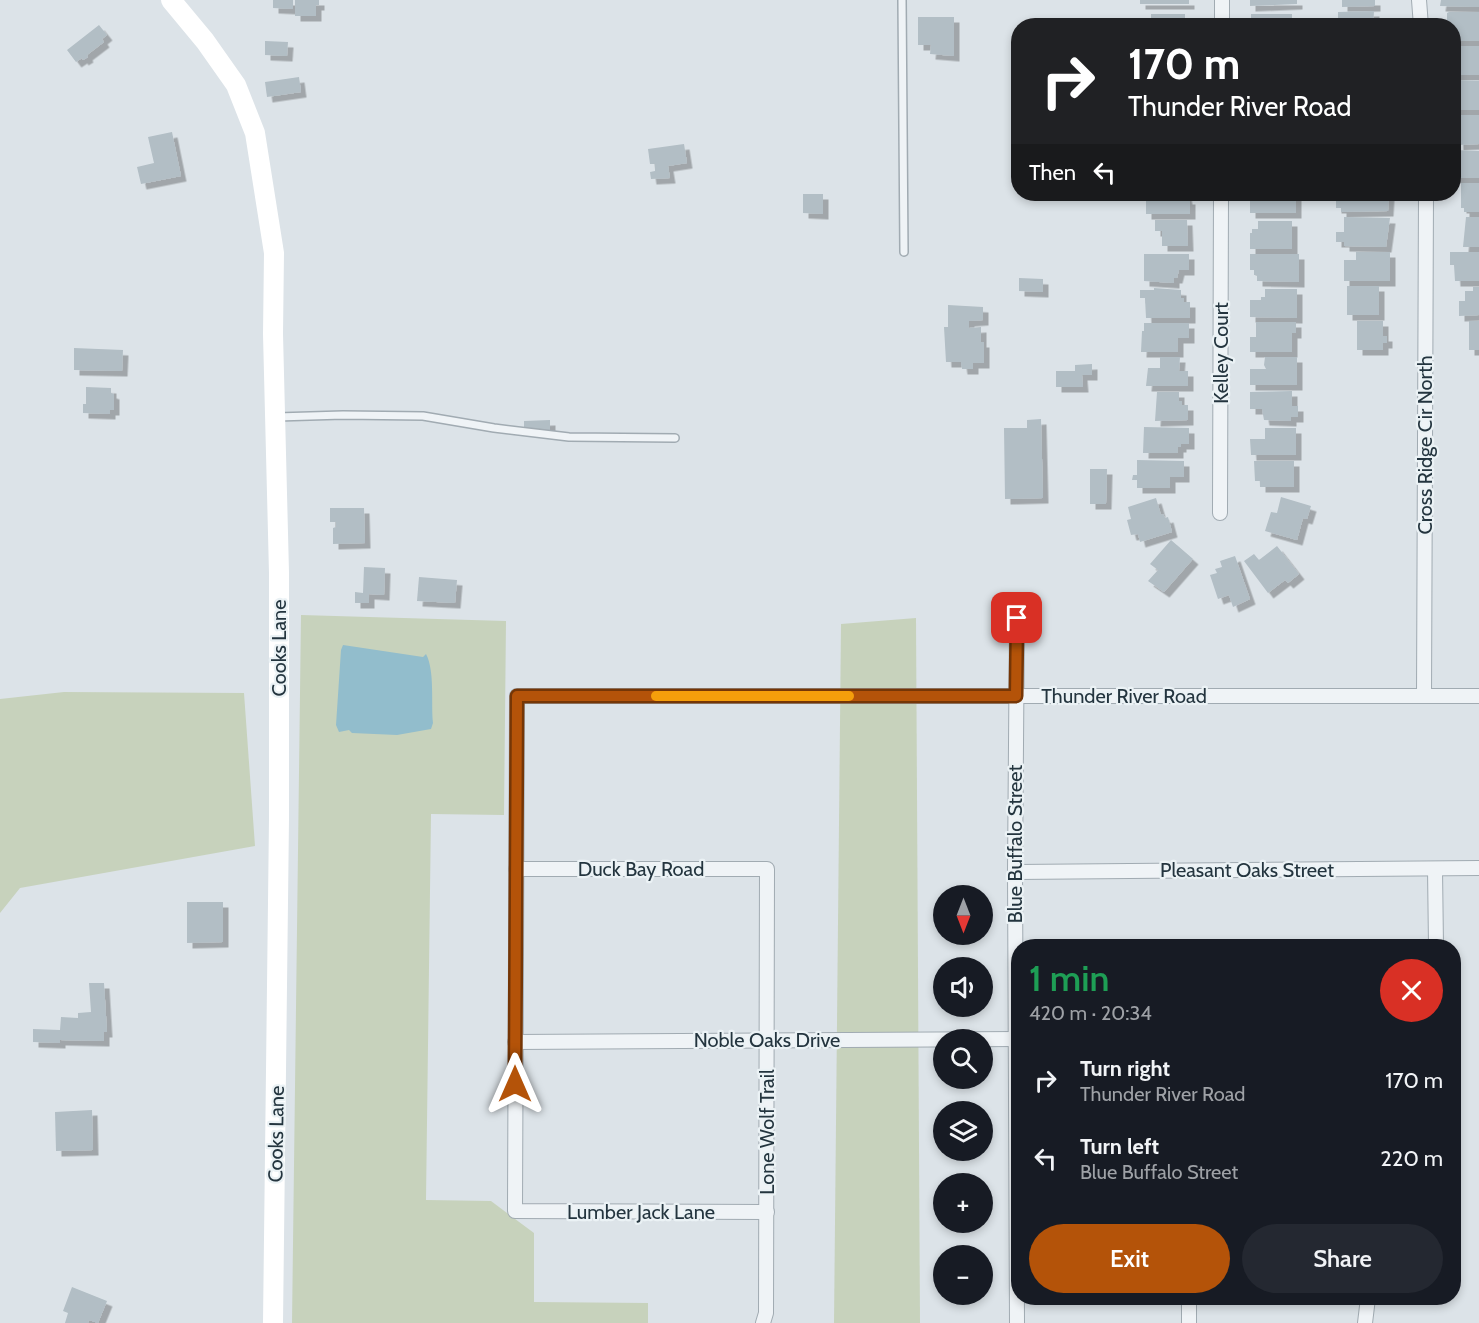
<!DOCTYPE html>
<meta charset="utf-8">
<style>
:root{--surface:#171b24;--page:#242831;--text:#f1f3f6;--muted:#9ea1a6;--accent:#b45309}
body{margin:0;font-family:Cabin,sans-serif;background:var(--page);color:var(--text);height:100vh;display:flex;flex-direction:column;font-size:22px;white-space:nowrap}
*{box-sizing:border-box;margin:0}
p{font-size:20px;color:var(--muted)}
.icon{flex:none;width:33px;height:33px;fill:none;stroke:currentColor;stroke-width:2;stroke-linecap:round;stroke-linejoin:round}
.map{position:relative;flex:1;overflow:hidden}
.drawer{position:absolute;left:1011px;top:939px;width:450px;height:366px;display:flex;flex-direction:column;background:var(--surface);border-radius:24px;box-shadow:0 3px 9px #0003}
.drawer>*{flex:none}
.guide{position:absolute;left:1011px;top:18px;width:450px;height:183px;border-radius:24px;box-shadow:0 3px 9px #0003;background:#202124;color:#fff;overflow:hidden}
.needle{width:39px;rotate:180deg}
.controls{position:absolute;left:933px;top:885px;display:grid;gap:12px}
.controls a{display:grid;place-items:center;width:60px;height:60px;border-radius:50%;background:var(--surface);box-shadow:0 3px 9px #0003;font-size:30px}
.pin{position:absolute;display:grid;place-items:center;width:51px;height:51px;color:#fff;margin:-26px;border-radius:12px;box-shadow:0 3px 9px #0006}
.me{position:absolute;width:66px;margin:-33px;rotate:0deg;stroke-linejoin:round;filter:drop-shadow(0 0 4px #0008)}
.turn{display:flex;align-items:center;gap:21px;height:126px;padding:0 18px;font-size:27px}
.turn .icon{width:78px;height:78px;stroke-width:2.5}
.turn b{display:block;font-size:42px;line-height:51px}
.then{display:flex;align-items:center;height:57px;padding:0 18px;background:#0003;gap:12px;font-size:22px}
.round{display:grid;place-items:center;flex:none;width:63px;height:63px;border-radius:32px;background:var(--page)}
.headline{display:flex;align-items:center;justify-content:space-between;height:102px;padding:0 18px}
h1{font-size:36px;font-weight:600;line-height:45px;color:#1e9e55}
.action{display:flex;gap:12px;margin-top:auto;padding:12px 18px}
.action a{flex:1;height:69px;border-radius:36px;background:var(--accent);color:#fff;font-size:24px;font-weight:600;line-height:69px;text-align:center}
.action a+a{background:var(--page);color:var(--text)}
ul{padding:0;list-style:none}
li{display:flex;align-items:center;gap:18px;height:78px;padding:0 18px}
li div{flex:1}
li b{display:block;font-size:22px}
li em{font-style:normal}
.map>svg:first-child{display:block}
.green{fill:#c7d2bc}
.water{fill:#92bdcc}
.building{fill:#b2bec5;filter:url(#shadow)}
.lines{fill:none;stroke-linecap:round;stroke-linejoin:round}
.lane-casing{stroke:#a1abb2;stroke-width:10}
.street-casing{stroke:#a1abb2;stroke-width:16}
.lane{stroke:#eff3f6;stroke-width:7}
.street{stroke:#eff3f6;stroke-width:14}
.secondary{stroke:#fff;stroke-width:20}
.route-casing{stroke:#753606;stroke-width:15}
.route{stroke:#b45309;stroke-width:10}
.slow{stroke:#f59e0b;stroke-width:10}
.labels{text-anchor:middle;stroke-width:4.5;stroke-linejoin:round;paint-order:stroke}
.street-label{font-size:20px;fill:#24353f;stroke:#ebf2f5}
</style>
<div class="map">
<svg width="1479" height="1323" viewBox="0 0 1479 1323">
<defs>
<filter id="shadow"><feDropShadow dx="5.5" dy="5.5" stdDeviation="0" flood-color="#0004"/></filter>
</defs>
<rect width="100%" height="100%" fill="#dce3e8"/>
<g class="green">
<polygon points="301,615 506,621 504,815 431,814 426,1200 491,1201 534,1233 534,1302 648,1303 648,1323 292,1323"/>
<polygon points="916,618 920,1323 834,1323 841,624"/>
<polygon points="64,692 244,693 255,846 20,888 0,913 0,699"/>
</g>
<path class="water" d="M 343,645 L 423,657 L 426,654 C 435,671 431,703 433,723 L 431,729 L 397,735 L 352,733 L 349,730 L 339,732 L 336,725 L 341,650 Z"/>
<g class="building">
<polygon points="273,0 293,0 293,9 273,8"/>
<polygon points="295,0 319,0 319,5 316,5 316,16 295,16"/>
<rect x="1140" y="0" width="49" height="4"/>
<polygon points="1250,0 1297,0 1297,4 1250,6"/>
<polygon points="1342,0 1375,0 1375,6 1342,7"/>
<polygon points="1441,0 1479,0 1479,7 1440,6"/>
<polygon points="1374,11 1373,26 1338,26 1338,12"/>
<polygon points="1449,12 1479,12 1479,41 1454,41 1454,26 1447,26 1447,13"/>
<rect x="1151" y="14" width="34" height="12"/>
<rect x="1251" y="14" width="41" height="12"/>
<polygon points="918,17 954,17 954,56 930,54 931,45 918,45"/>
<polygon points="99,25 107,35 102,39 104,42 87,55 88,57 83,60 82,58 76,62 67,50"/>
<polygon points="265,41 288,42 287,56 265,55"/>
<rect x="1454" y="46" width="25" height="29"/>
<polygon points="299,77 301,92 267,97 265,82"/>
<polygon points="1455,80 1479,81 1479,110 1454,110"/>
<polygon points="1457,115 1479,115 1479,144 1458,145"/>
<polygon points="172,132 181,176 141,184 137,167 154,163 148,137"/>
<polygon points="684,144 687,163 668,166 670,178 651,179 650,172 655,171 655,164 650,164 648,149"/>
<polygon points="1454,150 1479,151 1479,178 1454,178"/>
<polygon points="1461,183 1479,183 1479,212 1464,212 1464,208 1461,208"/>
<polygon points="803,194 823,194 823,214 803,213"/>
<polygon points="1142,194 1186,194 1187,199 1190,199 1190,214 1146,214 1146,200 1142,200"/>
<polygon points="1259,194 1296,194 1296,213 1250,213 1250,198 1259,198"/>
<polygon points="1344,194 1389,194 1388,211 1341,212 1341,208 1336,208 1336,198 1344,198"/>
<polygon points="1344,217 1390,218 1386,247 1344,246 1344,242 1336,242 1336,232 1344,232"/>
<polygon points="1466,217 1479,217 1479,247 1463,247"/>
<polygon points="1155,220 1187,220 1188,246 1162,246 1162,231 1155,231"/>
<polygon points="1258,221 1292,221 1292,249 1250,249 1250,233 1252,233 1252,229 1258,229"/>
<polygon points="1356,252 1390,252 1390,281 1344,281 1344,260 1356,260"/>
<polygon points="1450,252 1479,252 1479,281 1455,281 1454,265 1450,265"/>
<polygon points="1144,254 1189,254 1189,270 1179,270 1177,278 1174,278 1174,283 1144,281"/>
<polygon points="1250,254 1299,254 1299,282 1257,281 1257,275 1254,275 1254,270 1250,270"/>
<polygon points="1019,278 1043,279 1043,292 1019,291"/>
<rect x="1347" y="286" width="32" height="29"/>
<polygon points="1473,287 1479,287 1479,315 1459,316 1459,301 1465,301 1465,291 1473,291"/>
<polygon points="1154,288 1181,290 1181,298 1184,298 1184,302 1190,302 1190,318 1146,318 1145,298 1140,298 1140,290 1154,290"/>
<polygon points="1265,289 1297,289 1297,318 1250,317 1250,300 1261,300 1261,297 1265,297"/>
<polygon points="948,305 983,307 983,320 969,321 969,328 981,327 981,342 984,342 984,363 973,363 973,369 962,369 961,362 946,362 944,327 948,327"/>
<polygon points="1357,321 1383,321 1383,336 1387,336 1387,343 1383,343 1383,350 1357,350"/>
<rect x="1469" y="321" width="10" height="29"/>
<polygon points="1256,322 1296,322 1296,333 1292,333 1292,352 1250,352 1250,337 1256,337"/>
<polygon points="1144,323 1189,323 1189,338 1178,338 1178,352 1141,352 1142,331 1144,331"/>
<polygon points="74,348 123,350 122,371 74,370"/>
<polygon points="1160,357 1180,357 1179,371 1188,371 1188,386 1146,386 1148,368 1160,368"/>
<polygon points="1265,357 1297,357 1297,385 1250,385 1250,369 1266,369 1264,365"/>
<polygon points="1092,364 1092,375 1082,375 1083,387 1056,387 1056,371 1075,371 1075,365"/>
<polygon points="86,387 111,388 111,393 114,394 114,410 110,410 110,414 83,413 83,404 86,404"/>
<polygon points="1292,391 1292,406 1298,406 1298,417 1291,417 1291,421 1264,420 1262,409 1250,409 1250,392"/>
<polygon points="1157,392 1179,392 1179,401 1182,401 1182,405 1188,405 1188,420 1155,421"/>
<polygon points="1041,419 1043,498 1005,499 1004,428 1027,428 1027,420"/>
<polygon points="550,420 550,430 524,431 524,421"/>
<polygon points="1144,427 1189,428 1189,444 1181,444 1181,447 1178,447 1178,453 1143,453"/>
<polygon points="1265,428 1296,428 1296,455 1251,455 1250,439 1265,439"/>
<polygon points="1137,460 1184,461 1184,477 1170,477 1170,488 1137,488 1137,480 1132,480 1133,475 1137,475"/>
<polygon points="1254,461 1294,461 1294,487 1260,487 1260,481 1255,481"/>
<polygon points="1090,469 1107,469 1106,504 1090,504"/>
<polygon points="1281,497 1311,506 1307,519 1303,518 1297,540 1265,531 1271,512 1277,513"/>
<polygon points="1156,498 1161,515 1163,514 1165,518 1168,517 1172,532 1140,542 1138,534 1131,535 1127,520 1131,519 1128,507"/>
<polygon points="330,508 364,508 365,543 333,544 333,528 336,527 336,522 330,522"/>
<polygon points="1171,540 1193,559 1164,592 1148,581 1158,570 1150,564"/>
<polygon points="1277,546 1299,574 1288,583 1285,580 1268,593 1244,561 1254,554 1259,560"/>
<polygon points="1235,556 1250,599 1233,607 1229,595 1218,599 1210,575 1217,573 1215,569 1222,567 1220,561"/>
<polygon points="364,567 385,568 384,595 369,594 369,603 355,603 355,592 363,593"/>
<polygon points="419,577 457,580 455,603 417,601"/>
<polygon points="187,902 223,902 223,942 187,943"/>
<polygon points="89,983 104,983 107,1032 104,1032 104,1041 60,1040 60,1043 33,1042 33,1029 60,1030 61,1017 78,1018 78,1013 91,1012"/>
<polygon points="92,1110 93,1150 56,1151 55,1112"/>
<polygon points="72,1287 107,1301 98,1323 89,1320 88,1323 65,1323 68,1313 63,1311"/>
</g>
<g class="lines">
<g class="lane-casing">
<g id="lane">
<polyline points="902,0 904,252"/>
<polyline points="277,417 343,415 423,416 494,428 569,437 675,438"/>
</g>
</g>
<g class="street-casing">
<g id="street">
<polyline points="1419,0 1421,26"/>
<polyline points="1222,26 1222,0"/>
<polyline points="1220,513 1221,194"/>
<polyline points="1017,618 1015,872 1017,1323"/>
<polyline points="1424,696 1426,194"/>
<polyline points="516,869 767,869 766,1313 763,1323"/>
<polyline points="1435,869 1436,946"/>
<polyline points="1015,872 1479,868"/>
<polyline points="515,1042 1018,1039"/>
<polyline points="767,1212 515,1211 517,696 1479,696"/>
<polyline points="1189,1298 1189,1323"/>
<polyline points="1365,1323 1368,1298"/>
</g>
</g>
<use href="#lane" class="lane"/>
<use href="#street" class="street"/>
<polyline class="secondary" points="171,0 205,41 236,85 255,133 274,253 273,334 279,573 279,818 273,1323"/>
</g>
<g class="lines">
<g class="route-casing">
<polyline id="route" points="515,1084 517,696 1016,696 1017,618"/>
</g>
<use href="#route" class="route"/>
<polyline class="slow" points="656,696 849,696"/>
</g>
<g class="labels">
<g class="street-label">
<text transform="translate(1221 353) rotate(-90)" y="7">Kelley Court</text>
<text transform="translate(1425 445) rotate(-90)" y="7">Cross Ridge Cir North</text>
<text transform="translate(279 648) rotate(-90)" y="7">Cooks Lane</text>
<text x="1124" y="703">Thunder River Road</text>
<text transform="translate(1015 844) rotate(-90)" y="7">Blue Buffalo Street</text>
<text x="641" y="876">Duck Bay Road</text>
<text x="1247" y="877">Pleasant Oaks Street</text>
<text x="767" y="1047">Noble Oaks Drive</text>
<text transform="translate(767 1132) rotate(-90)" y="7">Lone Wolf Trail</text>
<text transform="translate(276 1134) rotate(-89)" y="7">Cooks Lane</text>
<text x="641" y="1219">Lumber Jack Lane</text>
</g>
</g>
</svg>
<div class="controls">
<a><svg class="needle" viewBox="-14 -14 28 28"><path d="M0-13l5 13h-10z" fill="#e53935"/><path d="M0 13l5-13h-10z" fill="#9ea1a6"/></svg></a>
<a><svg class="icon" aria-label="sound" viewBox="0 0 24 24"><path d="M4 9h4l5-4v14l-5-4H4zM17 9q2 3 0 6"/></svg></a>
<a><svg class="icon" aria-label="search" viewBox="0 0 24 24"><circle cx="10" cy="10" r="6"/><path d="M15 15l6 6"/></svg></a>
<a><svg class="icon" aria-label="layers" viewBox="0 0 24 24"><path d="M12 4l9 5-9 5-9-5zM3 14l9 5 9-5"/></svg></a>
<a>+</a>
<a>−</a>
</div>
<div class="pin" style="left:1017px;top:618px;background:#d93025"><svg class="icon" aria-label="arrive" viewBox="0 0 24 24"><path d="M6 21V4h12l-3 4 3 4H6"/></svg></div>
<svg class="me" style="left:515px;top:1084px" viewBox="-20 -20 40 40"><path d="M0-17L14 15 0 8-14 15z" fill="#b45309" stroke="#fff" stroke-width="4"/></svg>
<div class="guide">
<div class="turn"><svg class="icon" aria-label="right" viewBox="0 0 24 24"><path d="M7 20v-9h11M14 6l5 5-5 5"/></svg><div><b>170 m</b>Thunder River Road</div></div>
<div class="then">Then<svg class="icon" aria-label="left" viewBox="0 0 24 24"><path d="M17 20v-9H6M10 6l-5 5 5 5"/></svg></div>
</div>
<section class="drawer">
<div class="headline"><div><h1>1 min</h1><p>420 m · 20:34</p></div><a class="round" style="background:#d93025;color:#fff"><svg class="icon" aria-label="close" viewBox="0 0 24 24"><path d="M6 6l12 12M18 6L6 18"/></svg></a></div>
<ul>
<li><svg class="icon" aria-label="right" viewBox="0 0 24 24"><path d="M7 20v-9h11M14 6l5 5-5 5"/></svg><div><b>Turn right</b><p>Thunder River Road</p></div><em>170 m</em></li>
<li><svg class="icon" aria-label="left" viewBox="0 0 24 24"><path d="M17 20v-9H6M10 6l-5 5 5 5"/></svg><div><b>Turn left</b><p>Blue Buffalo Street</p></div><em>220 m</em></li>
</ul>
<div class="action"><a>Exit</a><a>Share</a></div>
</section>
</div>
